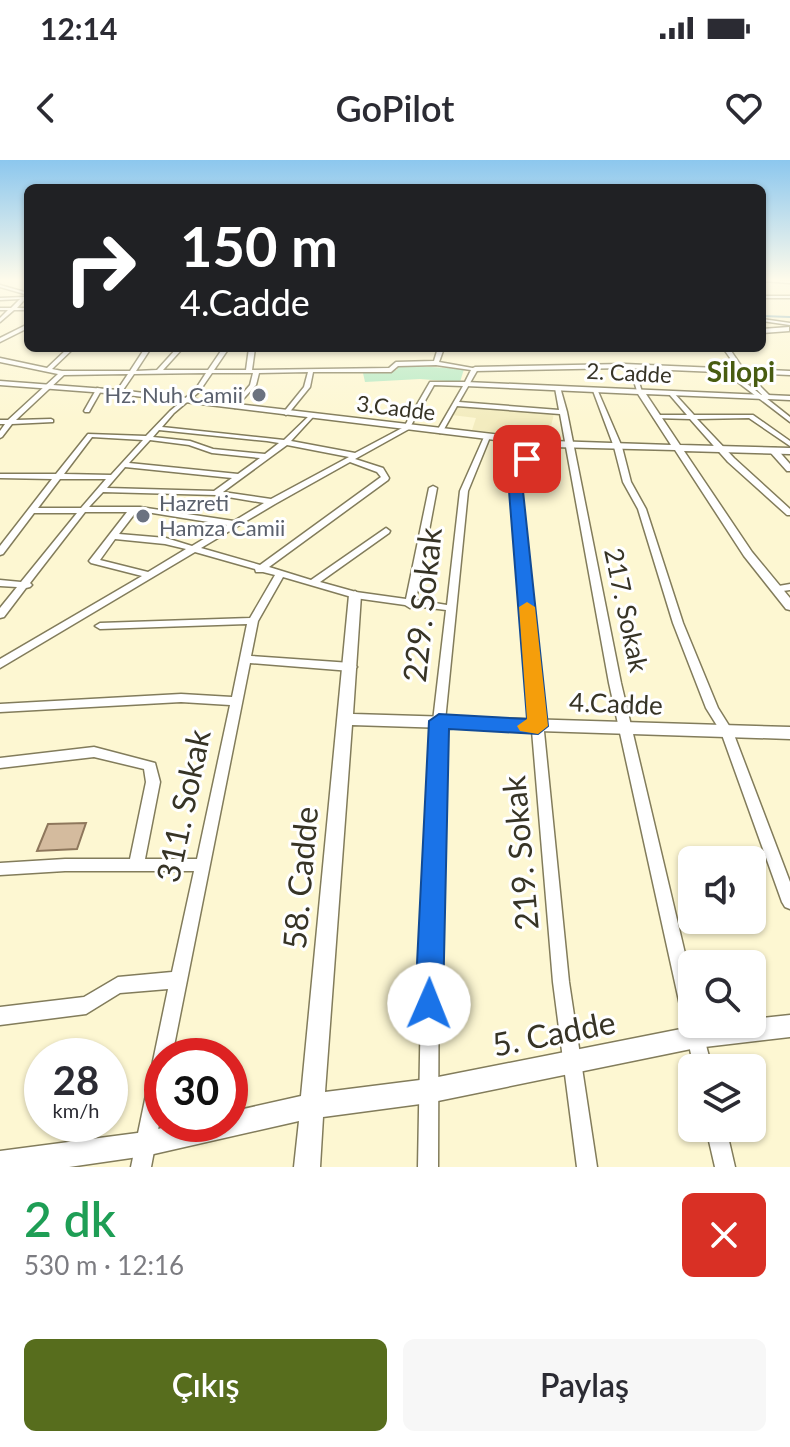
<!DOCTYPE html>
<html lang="tr">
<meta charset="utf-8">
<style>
:root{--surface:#fff;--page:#f7f7f7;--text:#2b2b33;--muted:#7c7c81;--accent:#576d1d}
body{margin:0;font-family:Lato,sans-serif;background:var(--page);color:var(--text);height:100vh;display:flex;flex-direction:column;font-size:30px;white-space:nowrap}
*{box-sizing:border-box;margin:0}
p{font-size:26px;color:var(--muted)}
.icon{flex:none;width:44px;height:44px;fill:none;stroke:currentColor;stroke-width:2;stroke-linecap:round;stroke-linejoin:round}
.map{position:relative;height:1007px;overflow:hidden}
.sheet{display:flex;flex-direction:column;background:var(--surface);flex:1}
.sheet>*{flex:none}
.banner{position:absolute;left:24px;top:24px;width:742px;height:168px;border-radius:12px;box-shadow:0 2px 6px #0004;background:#202124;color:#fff;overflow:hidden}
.fabs{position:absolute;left:678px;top:686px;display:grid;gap:16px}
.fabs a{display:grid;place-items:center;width:88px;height:88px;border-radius:12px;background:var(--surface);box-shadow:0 2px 6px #0004;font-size:40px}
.speed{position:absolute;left:24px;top:878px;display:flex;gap:16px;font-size:40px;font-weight:700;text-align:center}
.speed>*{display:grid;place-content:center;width:104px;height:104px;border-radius:50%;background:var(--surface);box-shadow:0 2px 6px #0004;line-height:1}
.speed small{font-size:20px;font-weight:400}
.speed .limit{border:12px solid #d22;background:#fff;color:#111}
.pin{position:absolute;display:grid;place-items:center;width:68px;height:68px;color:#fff;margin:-34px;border-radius:16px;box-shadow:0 4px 12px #0006}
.me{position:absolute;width:88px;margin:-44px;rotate:1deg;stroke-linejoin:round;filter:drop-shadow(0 0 6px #0008)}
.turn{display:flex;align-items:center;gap:28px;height:168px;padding:0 24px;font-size:36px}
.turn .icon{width:104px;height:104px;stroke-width:2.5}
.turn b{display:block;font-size:56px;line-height:68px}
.round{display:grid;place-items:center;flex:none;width:84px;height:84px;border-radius:12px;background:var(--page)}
.overview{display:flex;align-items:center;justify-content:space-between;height:136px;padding:0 24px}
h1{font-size:48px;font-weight:600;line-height:60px;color:#1e9e55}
.action{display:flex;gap:16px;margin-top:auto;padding:16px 24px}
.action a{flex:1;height:92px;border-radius:12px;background:var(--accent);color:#fff;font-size:32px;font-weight:600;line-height:92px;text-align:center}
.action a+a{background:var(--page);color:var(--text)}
.status{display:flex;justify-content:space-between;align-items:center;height:56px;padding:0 40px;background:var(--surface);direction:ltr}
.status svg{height:22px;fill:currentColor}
header{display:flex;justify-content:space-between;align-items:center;height:104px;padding:0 24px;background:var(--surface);font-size:36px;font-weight:600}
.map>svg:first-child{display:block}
.built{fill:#f3ecbf}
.green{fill:#b5e9c2}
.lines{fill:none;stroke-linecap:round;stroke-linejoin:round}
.stream{stroke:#83aeb9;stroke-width:2}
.building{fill:#d4bb9e;stroke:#8e775c;stroke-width:2}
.minor-casing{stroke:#827c5b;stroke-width:3}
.tertiary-casing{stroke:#827c5b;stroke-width:3}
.minor{fill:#fff;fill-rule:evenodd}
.tertiary{fill:#fff;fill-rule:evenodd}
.route{fill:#1a73e8;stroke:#114b97;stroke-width:2}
.slow{fill:#f59e0b}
.worship-dot{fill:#6b7280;stroke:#fff;stroke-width:3}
.labels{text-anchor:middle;stroke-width:6;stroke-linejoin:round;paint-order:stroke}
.far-street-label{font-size:22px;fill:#373426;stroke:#fff}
.far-worship-label{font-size:22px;fill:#5b616d;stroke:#fff;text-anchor:end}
.street-label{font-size:26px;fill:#373426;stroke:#fff}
.far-district-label{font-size:28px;font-weight:bold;fill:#485c11;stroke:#fff}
.near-street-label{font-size:32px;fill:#373426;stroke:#fff}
</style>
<div class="status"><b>12:14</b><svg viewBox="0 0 49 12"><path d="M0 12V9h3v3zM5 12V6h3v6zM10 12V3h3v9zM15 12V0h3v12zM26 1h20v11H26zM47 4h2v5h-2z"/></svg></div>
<header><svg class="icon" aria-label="back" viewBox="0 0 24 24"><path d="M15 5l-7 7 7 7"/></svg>GoPilot<svg class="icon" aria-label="heart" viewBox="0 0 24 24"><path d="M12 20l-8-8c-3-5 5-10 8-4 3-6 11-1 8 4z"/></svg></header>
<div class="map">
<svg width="790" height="1007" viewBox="0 0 790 1007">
<rect width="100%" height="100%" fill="#fdf7d2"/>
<polygon class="built" points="459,245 554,254 548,278 472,270 476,258 452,255"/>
<polygon class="green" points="398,205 464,209 460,222 420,219 365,222 363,213 397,210"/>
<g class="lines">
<polyline class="stream" points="762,156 790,157"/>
</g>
<polygon class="building" points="86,663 77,689 37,691 48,664"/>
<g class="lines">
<g class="minor-casing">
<g id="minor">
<polygon points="762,119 790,121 790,123 762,121"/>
<polygon points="0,125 28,133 28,135 0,127"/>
<rect x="762" y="136" width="28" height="2"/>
<polygon points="24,137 26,138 17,148 28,148 28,150 14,150 0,162 0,158 8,150 0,150 0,148 11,148 20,139 0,140 0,138"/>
<polygon points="762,159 790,163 790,165 762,161"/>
<polygon points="26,165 28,165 28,168 0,182 0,178"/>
<polygon points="789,167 789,171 762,173 762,169"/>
<path d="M 68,188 L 74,188 L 52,209 L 62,211 L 130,211 L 145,188 L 151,188 L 136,211 L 157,210 L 177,188 L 183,188 L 163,210 L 208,210 L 223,188 L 229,188 L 214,210 L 246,210 L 249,188 L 255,188 L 252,210 L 389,208 L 396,202 L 434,201 L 438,188 L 444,188 L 439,202 L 478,209 L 459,242 L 559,250 L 555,228 L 560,227 L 567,252 L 621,523 L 692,823 L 692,864 L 698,865 L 692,868 L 686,865 L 683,859 L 609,523 L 560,254 L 457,246 L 443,271 L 440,273 L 437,271 L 463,226 L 434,225 L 409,269 L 355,299 L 383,308 L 389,318 L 388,320 L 269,407 L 311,420 L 386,368 L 390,371 L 389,373 L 320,422 L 356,432 L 406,439 L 429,328 L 433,326 L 437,328 L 416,440 L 447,445 L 460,331 L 484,277 L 487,275 L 490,277 L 468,331 L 445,561 L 439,729 L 438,1007 L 418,1007 L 423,729 L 433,561 L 446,450 L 414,446 L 410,448 L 405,445 L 355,438 L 283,417 L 258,461 L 251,496 L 351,503 L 357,507 L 351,511 L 250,503 L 172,896 L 162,896 L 162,949 L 151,1007 L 131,1007 L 168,829 L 120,833 L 86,854 L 0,865 L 0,847 L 84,837 L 118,817 L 172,812 L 194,711 L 65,711 L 0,715 L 0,703 L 65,699 L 130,699 L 146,622 L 144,609 L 94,597 L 0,608 L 0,598 L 94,587 L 155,603 L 160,622 L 145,699 L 197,699 L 230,545 L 181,542 L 0,552 L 0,544 L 181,534 L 232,537 L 247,464 L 100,469 L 95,466 L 100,463 L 250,458 L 275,415 L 263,412 L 256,412 L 255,409 L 195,392 L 0,508 L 0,499 L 142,416 L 91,403 L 89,401 L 127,352 L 85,352 L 30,423 L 32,425 L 30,427 L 26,428 L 4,457 L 0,458 L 0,448 L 17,427 L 0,426 L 0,420 L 21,422 L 77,353 L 34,353 L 3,394 L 0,395 L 0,386 L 52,319 L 0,318 L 0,314 L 56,314 L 88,274 L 146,276 L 170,251 L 195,230 L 206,213 L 134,214 L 121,233 L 119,234 L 116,232 L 128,214 L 64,215 L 16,260 L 51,259 L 53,260 L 53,262 L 12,264 L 2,277 L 0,278 L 0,271 L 5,264 L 0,264 L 0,260 L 8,260 L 58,214 L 0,202 L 0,198 L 47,208 ZM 436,205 L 471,210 L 465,222 L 430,222 L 404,267 L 355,293 L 291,281 L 313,257 L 313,255 L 311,254 L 284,280 L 162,267 L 174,253 L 199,232 L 212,213 L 253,213 L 250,225 L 232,246 L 235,248 L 256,225 L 259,213 L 308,212 L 304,227 L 283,253 L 286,255 L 288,254 L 310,227 L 313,212 L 391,212 L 398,206 ZM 159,270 L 267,281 L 279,283 L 265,294 L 213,289 L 190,281 L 153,277 ZM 92,277 L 143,280 L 111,315 L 64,314 ZM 150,280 L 189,285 L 212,293 L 260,298 L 238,314 L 129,303 ZM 287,285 L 349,297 L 271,339 L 223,332 ZM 350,302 L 377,312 L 381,317 L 260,405 L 201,388 L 275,344 ZM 125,307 L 232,318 L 214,331 L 107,328 ZM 60,319 L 106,319 L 81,348 L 38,348 ZM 103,332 L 216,335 L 264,343 L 234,361 L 140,347 L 89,347 ZM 140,351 L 227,365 L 192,386 L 166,378 L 119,374 L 136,352 ZM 115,379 L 165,384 L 186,389 L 148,412 L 100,400 Z"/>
<polygon points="336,188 356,188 353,190"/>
<polygon points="389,188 419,188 416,190 392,190"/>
<polygon points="611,188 672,188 669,190 614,190"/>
<path d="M 723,188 L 729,188 L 744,210 L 771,237 L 766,238 L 790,257 L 790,262 L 735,220 L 713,211 L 713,209 C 734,212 749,225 765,238 L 740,212 Z"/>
<polygon points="631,211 636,212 642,232 637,231"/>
<polygon points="97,228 102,229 89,252 85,252 84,251"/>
<polygon points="592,228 597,229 622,287 631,322 646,349 683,463 718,548 733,572 790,722 790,749 785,747 782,742 721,572 706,548 673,463 638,349 623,322 614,287"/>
<polygon points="669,232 673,232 694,255 753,255 790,281 790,286 749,258 697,259 734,298 790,349 790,355 787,355 728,302 690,259 654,258 654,256 656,255 687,255 669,234"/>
<polygon points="535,280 539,282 520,331 569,822 597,1007 577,1007 553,822 512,331 531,282"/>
<polygon points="770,288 776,288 790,304 790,311 787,311 770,292"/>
<polygon points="790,424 790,430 776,432 771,429 773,427"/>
<polygon points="696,867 702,870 712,908 694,908 687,876 690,870"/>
<polygon points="706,968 726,968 735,1007 715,1007"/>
</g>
</g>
<g class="tertiary-casing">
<g id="tertiary">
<polygon points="624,204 790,211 790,215 624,208 475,211 471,209 475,207"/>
<polygon points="0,221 119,230 552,281 671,285 638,234 466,226 462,224 466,222 790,236 790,240 646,234 680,285 790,288 790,294 684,291 752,392 790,438 790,450 786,449 744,396 675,290 552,287 119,234 0,225"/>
<polygon points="355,431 361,435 353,554 790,567 790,579 352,565 325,932 428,919 696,866 752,864 752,859 790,855 790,877 696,888 428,943 323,957 320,1007 294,1007 299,961 145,996 69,1007 0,1007 0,991 145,972 179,964 230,964 230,952 301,936 349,435"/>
</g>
</g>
<use href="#minor" class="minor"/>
<use href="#tertiary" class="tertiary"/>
</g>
<linearGradient id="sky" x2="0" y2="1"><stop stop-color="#8cc7ee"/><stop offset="0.46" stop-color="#fefbeb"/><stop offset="1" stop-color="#fefbeb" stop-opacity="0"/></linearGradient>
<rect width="790" height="260" fill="url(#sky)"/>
<polygon class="route" points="527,295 533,299 523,331 548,566 538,574 449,569 443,844 439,854 429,858 419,854 415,844 429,561 439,554 527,559 509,331 521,299"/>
<polygon class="slow" points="527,442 535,447 548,566 538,574 520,571 517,566 527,559 519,447"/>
<g class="worship-dot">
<circle cx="259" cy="235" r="8"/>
<circle cx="143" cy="356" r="8"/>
</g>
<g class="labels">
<g class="far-street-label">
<text transform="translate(629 213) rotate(3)" y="8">2. Cadde</text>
<text transform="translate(396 248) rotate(7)" y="8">3.Cadde</text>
</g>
<g class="far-worship-label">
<text x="243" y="243">Hz. Nuh Camii</text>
<text x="159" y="351" text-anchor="start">Hazreti<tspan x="159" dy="25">Hamza Camii</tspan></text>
</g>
<g class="street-label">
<text transform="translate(626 450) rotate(78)" y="9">217. Sokak</text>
<text transform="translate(616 544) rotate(2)" y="9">4.Cadde</text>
</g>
<g class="far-district-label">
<text x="741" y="222">Silopi</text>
</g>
<g class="near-street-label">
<text transform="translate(423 445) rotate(-84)" y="11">229. Sokak</text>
<text transform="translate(184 646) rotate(-78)" y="11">311. Sokak</text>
<text transform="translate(521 693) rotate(-95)" y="11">219. Sokak</text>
<text transform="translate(301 718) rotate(-85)" y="11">58. Cadde</text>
<text transform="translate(554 874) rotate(-11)" y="11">5. Cadde</text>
</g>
</g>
</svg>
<div class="fabs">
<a><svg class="icon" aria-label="sound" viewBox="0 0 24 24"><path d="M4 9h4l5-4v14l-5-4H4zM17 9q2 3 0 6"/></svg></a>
<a><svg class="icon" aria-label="search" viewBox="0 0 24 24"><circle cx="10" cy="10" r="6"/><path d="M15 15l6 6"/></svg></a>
<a><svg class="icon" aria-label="layers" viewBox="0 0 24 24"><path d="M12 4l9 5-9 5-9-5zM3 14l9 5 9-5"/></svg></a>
</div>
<div class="speed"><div>28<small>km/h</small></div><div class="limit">30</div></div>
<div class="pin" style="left:527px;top:299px;background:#d93025"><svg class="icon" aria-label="arrive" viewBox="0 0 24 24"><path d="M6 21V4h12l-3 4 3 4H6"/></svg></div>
<svg class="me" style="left:429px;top:844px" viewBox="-20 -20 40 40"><circle r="19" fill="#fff"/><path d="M0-13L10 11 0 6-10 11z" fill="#1a73e8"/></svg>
<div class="banner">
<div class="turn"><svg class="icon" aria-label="right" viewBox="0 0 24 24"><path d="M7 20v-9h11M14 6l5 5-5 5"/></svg><div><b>150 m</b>4.Cadde</div></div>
</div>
</div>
<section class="sheet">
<div class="overview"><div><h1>2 dk</h1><p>530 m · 12:16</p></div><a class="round" style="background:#d93025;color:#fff"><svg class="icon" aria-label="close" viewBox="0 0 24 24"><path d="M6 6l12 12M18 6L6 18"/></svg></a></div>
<div class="action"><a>Çıkış</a><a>Paylaş</a></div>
</section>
